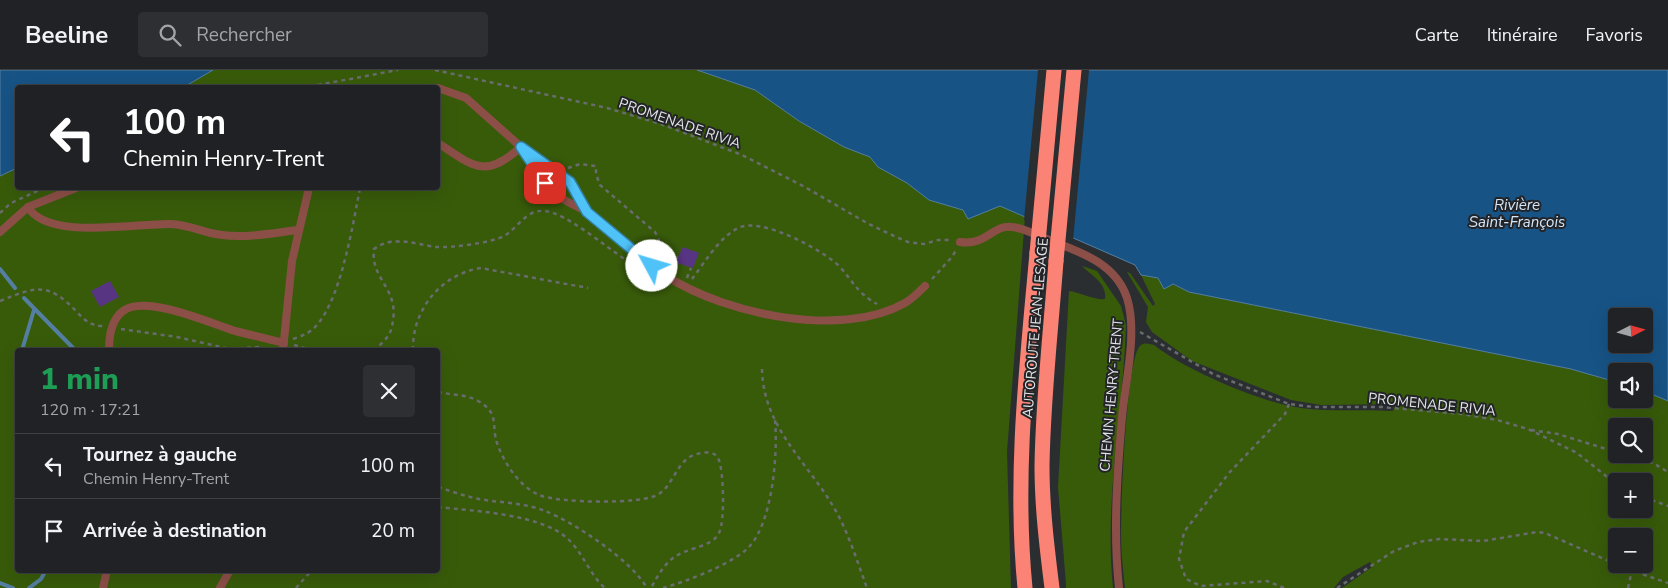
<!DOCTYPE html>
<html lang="fr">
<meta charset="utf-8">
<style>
:root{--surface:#202225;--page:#2d2f32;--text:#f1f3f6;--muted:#a2a4a7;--line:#3d3f42}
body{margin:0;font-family:"Nunito Sans",sans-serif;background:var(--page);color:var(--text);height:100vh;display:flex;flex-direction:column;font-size:19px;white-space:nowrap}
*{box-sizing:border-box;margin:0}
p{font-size:16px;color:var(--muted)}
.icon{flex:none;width:28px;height:28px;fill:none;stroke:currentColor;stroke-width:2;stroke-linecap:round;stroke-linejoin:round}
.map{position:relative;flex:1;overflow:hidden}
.side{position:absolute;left:15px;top:278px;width:425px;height:225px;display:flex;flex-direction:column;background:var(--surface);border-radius:5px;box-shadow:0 5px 20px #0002,0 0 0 1px var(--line)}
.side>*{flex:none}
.hud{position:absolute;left:15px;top:15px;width:425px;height:105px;border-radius:5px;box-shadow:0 5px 20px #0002,0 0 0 1px var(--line);background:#202124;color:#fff;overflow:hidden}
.needle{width:32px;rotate:84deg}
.controls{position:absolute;left:1608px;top:238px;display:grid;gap:10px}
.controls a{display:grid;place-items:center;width:45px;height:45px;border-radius:5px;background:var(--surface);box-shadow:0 5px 20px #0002,0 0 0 1px var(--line);font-size:25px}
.pin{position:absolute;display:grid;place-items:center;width:42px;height:42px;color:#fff;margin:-21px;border-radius:10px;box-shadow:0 2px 8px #0006}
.me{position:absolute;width:55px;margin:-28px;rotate:309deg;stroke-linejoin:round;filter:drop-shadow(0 0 4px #0008)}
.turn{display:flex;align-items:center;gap:18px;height:105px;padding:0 25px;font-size:22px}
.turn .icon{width:65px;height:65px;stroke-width:2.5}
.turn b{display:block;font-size:35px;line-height:42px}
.round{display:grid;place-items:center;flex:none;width:52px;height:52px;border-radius:5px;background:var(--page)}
.headline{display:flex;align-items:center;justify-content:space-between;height:85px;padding:0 25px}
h1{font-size:30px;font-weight:800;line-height:38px;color:#1e9e55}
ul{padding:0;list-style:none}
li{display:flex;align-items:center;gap:15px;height:65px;padding:0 25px;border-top:1px solid var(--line)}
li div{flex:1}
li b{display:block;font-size:19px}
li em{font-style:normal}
header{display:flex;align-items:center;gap:30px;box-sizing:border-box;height:70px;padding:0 25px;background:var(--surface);border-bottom:1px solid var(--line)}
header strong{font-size:24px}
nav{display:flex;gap:28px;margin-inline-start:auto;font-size:18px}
.search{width:350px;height:45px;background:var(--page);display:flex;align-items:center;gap:12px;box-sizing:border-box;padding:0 18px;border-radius:5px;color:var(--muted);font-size:19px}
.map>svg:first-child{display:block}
.green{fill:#385b0a;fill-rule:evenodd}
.water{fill:#175385;stroke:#547fa2;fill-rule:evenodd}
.pier{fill:#2b2e31}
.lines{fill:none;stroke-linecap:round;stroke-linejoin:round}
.stream{stroke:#547fa2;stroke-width:4}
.building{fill:#583583}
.path{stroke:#696c6e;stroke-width:2.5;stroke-dasharray:4 4;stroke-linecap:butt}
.service{stroke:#8c4f48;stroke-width:8}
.motorway{stroke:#fb8375;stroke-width:15}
.motorway-bridge{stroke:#fb8375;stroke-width:15}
.route-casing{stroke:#337fa1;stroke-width:12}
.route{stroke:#4fc3f7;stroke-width:9}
.labels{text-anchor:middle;stroke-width:4;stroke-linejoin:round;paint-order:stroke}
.street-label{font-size:14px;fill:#e3e5e7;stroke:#222427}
.water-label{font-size:15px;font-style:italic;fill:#d3e5f8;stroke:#222427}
</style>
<header>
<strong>Beeline</strong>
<div class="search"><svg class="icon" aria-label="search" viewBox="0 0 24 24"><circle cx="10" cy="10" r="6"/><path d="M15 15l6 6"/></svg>Rechercher</div>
<nav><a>Carte</a><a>Itinéraire</a><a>Favoris</a></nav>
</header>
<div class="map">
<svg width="1668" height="518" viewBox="0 0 1668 518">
<rect width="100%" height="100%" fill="#2b2e31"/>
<g class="green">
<path d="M 213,0 L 697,0 L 755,20 L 799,51 L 844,77 L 870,87 L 878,97 L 907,113 L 929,130 L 963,140 L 1000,136 L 1025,147 L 1007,382 L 1011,518 L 0,518 L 0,106 L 17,98 L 18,118 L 438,118 L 438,18 L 184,17 ZM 18,280 L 438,280 L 438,500 L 18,500 Z"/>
<path d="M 1082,196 L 1097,201 L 1121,236 L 1126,255 C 1123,344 1104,429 1113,518 L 1066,518 L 1066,514 L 1058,417 L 1069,221 C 1078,222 1098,231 1105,229 C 1107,213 1092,206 1082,196 Z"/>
<path d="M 1127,202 L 1130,203 L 1153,236 L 1155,234 L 1141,205 L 1158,208 L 1189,222 L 1571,299 L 1616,312 L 1616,329 L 1644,329 L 1644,321 L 1668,331 L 1668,518 L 1342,518 L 1372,497 L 1370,492 L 1343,507 L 1334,518 L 1125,518 C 1123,500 1121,482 1121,465 C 1121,439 1126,289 1140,276 C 1144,272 1149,274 1154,275 C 1185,300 1262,333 1301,338 C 1331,342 1363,339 1393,341 L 1396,334 L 1321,335 L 1291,330 L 1192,291 L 1152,262 L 1146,252 L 1148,237 ZM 1616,356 L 1644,356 L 1644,384 L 1616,384 ZM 1616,411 L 1644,411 L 1644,439 L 1616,439 ZM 1616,466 L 1644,466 L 1644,494 L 1616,494 Z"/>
</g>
<g class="water">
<polygon points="0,0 213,0 184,17 18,18 17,98 0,106"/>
<path d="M 697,0 L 1668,0 L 1668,331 L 1644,321 L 1644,301 L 1616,301 L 1616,312 L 1571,299 L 1189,222 L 1173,214 L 1164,219 L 1158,208 L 1141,205 L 1135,195 L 1000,136 L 968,149 L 963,140 L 929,130 L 907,113 L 878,97 L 870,87 L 844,77 L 799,51 L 755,20 ZM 1616,246 L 1644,246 L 1644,274 L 1616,274 Z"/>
</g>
<polygon class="pier" points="1038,0 1089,0 1073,171 1024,150"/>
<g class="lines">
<g class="stream">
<polyline points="0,199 15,218"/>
<polyline points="24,228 75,280"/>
<polyline points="22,280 34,240"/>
<polyline points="0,513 13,518"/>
<polyline points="29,518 41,509 46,500"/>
</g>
</g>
<g class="building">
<polygon points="683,177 699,183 693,198 677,193 676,190"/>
<polygon points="110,211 119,227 100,237 91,221"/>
</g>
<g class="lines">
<g class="path">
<polyline points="435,0 607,38 661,54 742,85 803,116 867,153 894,166 908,172 924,174 938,170 952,170"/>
<polyline points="302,18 398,0"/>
<path d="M 568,98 L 580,94 L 596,96 L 596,104 L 600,115 L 655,162 C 660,171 663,179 657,189"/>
<polyline points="0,143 11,133 44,118"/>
<polyline points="662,192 678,187"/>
<polyline points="687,208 691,198"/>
<path d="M 692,209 C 705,192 719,168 738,158 C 760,146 823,180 839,196 C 853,211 857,223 877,234"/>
<polyline points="932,209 952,187 956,180"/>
<path d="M 0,231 C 37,216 48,212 77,242 C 85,251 92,256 103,256"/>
<polyline points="121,259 177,267 230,279 259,277"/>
<polyline points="1140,262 1213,304 1289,334 1314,337 1382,337 1462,344 1497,350 1528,359 1577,383 1616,414"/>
<path d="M 293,269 C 302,266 310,263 316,256 C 341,229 353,154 360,118"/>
<polyline points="294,275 312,280"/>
<path d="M 373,280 C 380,276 389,267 391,260 C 403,218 370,212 374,179 C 393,165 414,174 436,177 C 451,178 491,173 504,166 C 518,158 526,139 545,141 C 566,143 606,177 626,190 L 630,191"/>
<path d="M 413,280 C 412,240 441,204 481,198 L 588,218"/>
<path d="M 762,299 C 763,356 806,391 833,436 C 848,461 857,491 867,518"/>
<path d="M 438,322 C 451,325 466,324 478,331 C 500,343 491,355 497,373 C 504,393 519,416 539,425 C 557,433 643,435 659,424 C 675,413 677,389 697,384 C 704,382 715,381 718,388 C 724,399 725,452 719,463 C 713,477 685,478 673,488 C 663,496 657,507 651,518"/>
<polyline points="1531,360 1558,364 1616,382"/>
<polyline points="1626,384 1653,393 1668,402"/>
<path d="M 438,417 C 450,421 462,425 474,428 C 497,433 523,432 545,441 C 574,452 632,491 647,518"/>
<polyline points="1644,427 1668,436"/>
<path d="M 438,437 C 473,441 542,444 568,469 C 583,483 590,505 605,518"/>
<polyline points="296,518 312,500"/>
<path d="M 663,518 C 685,512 732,494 748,478 C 773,453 778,382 775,350"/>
<polyline points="1284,518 1267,511 1201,516 1186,509 1179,489 1184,462 1229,403 1285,344 1289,334"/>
<polyline points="1337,518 1394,481 1418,472 1439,469 1483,471 1537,462 1545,463 1627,499 1668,513"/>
<polyline points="1628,518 1632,500"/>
</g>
<g class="service">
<polyline points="411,18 434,18"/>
<polyline points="438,18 466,28 521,77 558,102 570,112 587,142"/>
<path d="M 438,73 C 474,97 485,109 521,77"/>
<path d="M 521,77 C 531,91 539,108 552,121 C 562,131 576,135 587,142 C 616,161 638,188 668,207 C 726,244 841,269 905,233 C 912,229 919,222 925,216"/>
<path d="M 28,137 C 48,171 136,153 171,154 C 191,155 203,163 222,165 C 248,168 273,163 298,160"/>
<polyline points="0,162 28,137 76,118"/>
<path d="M 960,172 C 987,176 993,154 1012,157 C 1023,158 1034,164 1044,168 C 1076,181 1115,191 1127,228 C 1138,263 1125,312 1122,348 C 1117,405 1113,461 1119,518"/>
<path d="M 109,280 C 109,266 111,250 123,241 C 145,224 210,253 235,261 C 251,265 267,269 284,273"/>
<polyline points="283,280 292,191 309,118"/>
<polyline points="103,518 107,500"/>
<polyline points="220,518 230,500"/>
</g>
<g class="motorway">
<path d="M 1025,518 C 1014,406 1027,294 1037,183"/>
<path d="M 1052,518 C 1047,478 1042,437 1042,396 C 1043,328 1051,259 1056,191"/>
</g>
<g class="motorway-bridge">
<polyline points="1037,183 1054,0"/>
<polyline points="1056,191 1074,0"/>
</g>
</g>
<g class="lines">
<g class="route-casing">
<polyline id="route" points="545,113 521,77 570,112 587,142 652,196"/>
</g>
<use href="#route" class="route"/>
</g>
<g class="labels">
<g class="street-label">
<text transform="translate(680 53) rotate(19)" y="5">PROMENADE RIVIA</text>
<text transform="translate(1035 258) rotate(-85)" y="5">AUTOROUTE JEAN-LESAGE</text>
<text transform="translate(1111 325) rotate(-85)" y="5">CHEMIN HENRY-TRENT</text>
<text transform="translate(1432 334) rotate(6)" y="5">PROMENADE RIVIA</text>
</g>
<g class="water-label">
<text x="1517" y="140">Rivière<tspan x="1517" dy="17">Saint-François</tspan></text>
</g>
</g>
</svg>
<div class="controls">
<a><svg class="needle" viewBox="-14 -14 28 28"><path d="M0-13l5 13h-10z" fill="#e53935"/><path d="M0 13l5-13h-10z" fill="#a2a4a7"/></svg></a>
<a><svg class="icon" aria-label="sound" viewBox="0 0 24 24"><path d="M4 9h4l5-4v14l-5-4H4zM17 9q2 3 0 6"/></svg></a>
<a><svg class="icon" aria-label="search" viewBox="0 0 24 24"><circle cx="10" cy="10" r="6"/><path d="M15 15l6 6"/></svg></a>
<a>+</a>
<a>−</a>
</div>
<div class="pin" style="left:545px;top:113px;background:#d93025"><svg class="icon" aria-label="arrive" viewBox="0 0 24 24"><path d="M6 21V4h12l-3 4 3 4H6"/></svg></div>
<svg class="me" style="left:652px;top:196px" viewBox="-20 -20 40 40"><circle r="19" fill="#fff"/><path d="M0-13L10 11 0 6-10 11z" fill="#4fc3f7"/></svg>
<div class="hud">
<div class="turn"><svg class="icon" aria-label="left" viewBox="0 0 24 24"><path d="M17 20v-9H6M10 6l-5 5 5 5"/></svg><div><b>100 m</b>Chemin Henry-Trent</div></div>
</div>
<section class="side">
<div class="headline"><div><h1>1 min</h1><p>120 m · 17:21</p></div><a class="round"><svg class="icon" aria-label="close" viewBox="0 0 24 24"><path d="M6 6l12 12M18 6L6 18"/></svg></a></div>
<ul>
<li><svg class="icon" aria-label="left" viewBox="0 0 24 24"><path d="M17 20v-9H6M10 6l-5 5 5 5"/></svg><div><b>Tournez à gauche</b><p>Chemin Henry-Trent</p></div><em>100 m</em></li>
<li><svg class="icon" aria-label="arrive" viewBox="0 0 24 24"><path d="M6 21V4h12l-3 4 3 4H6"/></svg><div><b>Arrivée à destination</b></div><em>20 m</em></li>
</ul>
</section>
</div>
